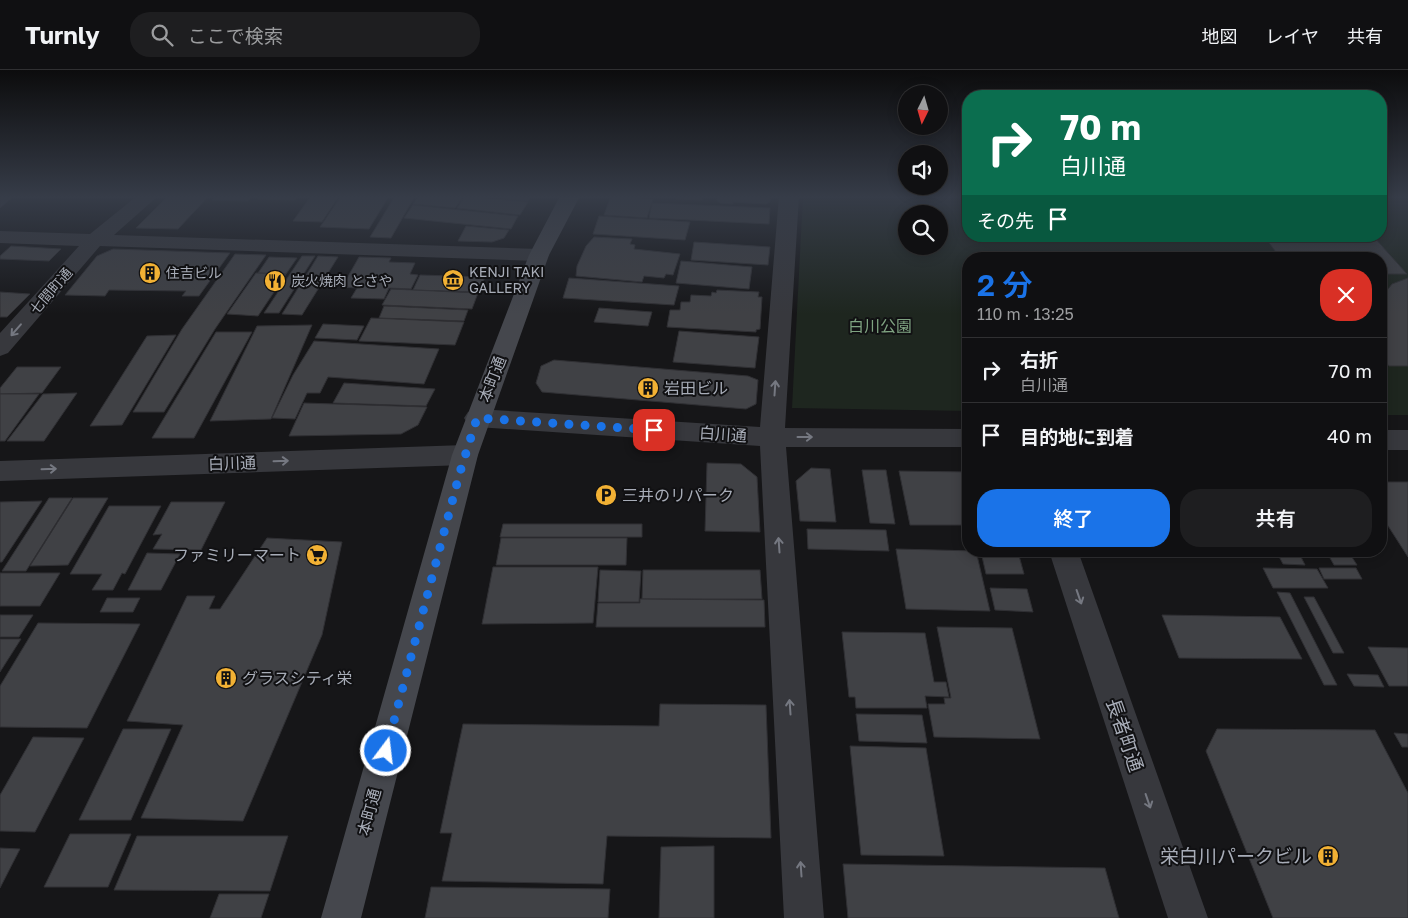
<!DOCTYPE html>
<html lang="ja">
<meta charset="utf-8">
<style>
:root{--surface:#101012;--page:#1e1e20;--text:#f1f3f6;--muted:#9c9d9f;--line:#303032;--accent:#1a73e8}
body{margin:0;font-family:"Golos Text","Noto Sans JP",sans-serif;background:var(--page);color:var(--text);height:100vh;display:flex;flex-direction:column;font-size:19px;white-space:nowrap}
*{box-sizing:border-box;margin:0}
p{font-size:16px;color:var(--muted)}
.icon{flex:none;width:28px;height:28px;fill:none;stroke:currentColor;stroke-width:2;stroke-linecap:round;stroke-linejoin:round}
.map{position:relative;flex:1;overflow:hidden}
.panel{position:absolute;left:962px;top:182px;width:425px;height:305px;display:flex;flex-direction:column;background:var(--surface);border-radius:20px;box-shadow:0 2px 12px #0003,0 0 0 1px var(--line)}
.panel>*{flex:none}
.top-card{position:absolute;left:962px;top:20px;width:425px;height:152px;border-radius:20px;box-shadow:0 2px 12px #0003,0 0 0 1px var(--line);background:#0b6e4f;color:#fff;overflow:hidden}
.needle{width:32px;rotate:185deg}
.buttons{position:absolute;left:898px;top:15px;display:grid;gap:10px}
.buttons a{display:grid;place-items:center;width:50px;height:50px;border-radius:50%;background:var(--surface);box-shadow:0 2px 12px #0003,0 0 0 1px var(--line);font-size:25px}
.pin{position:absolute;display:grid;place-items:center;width:42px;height:42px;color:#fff;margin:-21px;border-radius:10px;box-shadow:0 2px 8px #0006}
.me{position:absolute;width:55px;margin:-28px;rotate:15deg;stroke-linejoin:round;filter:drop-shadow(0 0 4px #0008)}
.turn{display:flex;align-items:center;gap:18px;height:105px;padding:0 15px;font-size:22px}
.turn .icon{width:65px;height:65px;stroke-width:2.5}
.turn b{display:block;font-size:35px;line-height:42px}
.then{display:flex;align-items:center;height:48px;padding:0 15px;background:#0003;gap:10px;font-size:19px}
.round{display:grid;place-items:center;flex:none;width:52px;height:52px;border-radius:20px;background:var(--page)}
.headline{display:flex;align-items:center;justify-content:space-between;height:85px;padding:0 15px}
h1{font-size:30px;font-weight:600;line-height:38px;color:var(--accent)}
.primary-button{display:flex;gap:10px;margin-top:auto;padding:10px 15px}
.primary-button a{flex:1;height:58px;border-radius:20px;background:var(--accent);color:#fff;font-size:20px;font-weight:600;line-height:58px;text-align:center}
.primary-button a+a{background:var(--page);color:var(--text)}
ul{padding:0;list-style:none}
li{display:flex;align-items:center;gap:15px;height:65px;padding:0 15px;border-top:1px solid var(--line)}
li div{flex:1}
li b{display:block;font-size:19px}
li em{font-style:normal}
header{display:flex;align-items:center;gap:30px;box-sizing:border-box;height:70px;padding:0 25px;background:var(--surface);border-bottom:1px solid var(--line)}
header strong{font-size:24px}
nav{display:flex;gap:28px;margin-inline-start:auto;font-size:18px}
.search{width:350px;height:45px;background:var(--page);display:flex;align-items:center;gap:12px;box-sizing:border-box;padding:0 18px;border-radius:20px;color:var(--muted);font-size:19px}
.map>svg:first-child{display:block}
.green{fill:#1e261f;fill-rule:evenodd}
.building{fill:#404145;stroke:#303034}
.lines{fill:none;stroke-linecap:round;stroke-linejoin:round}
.street{fill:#37383d;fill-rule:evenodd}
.secondary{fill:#45474d;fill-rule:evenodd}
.oneway{stroke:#757881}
.route{stroke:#1a73e8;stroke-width:9;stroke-dasharray:0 16.2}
.labels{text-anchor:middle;stroke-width:4;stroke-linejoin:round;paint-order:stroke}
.far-poi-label{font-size:14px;fill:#a8adb8;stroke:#111113;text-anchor:start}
.far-street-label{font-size:14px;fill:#a8adb8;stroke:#111113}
.park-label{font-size:16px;fill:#7fa381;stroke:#111113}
.street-label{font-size:16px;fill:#a8adb8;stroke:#111113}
.poi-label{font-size:16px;fill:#a8adb8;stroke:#111113;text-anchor:start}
.near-street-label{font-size:19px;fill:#a8adb8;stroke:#111113}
.near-poi-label{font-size:19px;fill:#a8adb8;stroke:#111113;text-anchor:end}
</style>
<header>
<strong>Turnly</strong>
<div class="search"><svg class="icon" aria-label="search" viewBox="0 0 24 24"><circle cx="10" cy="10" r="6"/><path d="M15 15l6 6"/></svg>ここで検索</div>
<nav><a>地図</a><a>レイヤ</a><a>共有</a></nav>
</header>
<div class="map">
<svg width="1408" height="848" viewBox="0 0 1408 848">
<rect width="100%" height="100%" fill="#161618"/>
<path class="green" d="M 803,126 L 969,126 L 969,166 L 1381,166 L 1381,126 L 1408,126 L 1408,345 L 1381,345 L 1381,189 L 969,189 L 969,341 L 792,338 ZM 906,144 L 939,144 L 939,176 L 906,176 Z"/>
<g class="building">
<polygon points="0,126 14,126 0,138"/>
<polygon points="168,126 209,126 178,159 136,158"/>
<polygon points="216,126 253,126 248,131 212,130"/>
<polygon points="259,126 299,126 295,130 257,129"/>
<polygon points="311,126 339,126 322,152 293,151"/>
<polygon points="341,126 389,126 369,159 320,157"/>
<polygon points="395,126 415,126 391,168 370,167"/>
<polygon points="419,126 464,126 455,138 413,134"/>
<polygon points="465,126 528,132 520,145 457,138"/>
<polygon points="474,126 532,126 528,131"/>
<polygon points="611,126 653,129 647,148 604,145"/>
<polygon points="676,126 703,126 702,130 676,129"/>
<polygon points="717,126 771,126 770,132 766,134 733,132 733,134 720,133 717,131"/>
<polygon points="652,133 770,138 769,154 649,148"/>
<polygon points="413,135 518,146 511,159 404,148"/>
<polygon points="599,146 690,152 685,170 593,164"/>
<polygon points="466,156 509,160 504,168 492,172 458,171"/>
<polygon points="1264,166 1373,166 1407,204 1381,204 1381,189 1281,189"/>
<polygon points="594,167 632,169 630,174 635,175 634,179 680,184 673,205 666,204 664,208 644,206 642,212 576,206 577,196 586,176"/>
<polygon points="694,172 770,177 768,195 691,190"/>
<polygon points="11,176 61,179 49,191 0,189 0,186"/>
<polygon points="113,179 230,183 199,226 182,226 186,221 109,220 105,226 65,225 97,186"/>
<polygon points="235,184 266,185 215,259 164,342 133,342 182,259"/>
<polygon points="302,186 315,186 279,243 264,243"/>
<polygon points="318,186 338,187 302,245 282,244"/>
<polygon points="269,187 297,188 286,204 258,203"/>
<polygon points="359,187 391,188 389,192 415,193 410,204 418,205 411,219 389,218 384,229 351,228 357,218 342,217"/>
<polygon points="681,191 752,197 749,219 676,213"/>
<polygon points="256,203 286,204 258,246 227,244"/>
<polygon points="420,205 485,207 479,222 413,220"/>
<polygon points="569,208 679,216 674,235 563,228"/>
<polygon points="1408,208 1408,296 1389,296 1381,287 1381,228 1392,214"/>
<polygon points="391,219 478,223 472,239 382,235"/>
<polygon points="717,220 759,222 758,227 762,227 760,259 756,260 756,262 667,257 670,240 680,240 681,232 690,232 691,225 711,226 712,222 716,223"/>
<polygon points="0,222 30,224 7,247 0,247"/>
<polygon points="384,236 468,240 464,251 379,248"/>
<polygon points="599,238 652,242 648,256 594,252"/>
<polygon points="371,248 464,252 455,275 359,271"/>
<polygon points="323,254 364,256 357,270 315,268"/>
<polygon points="312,255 271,349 210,351 257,256"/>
<polygon points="679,261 759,267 755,298 673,292"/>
<polygon points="216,262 252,262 194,368 152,368"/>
<polygon points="176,265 122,355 90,356 147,266"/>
<polygon points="314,271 439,279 424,314 328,307 320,323 307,323 295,349 272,348 293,305"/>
<polygon points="554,290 748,306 758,310 756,334 746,339 542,322 536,313 541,296"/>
<polygon points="17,297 61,297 42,323 0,324 0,318"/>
<polygon points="344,313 435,319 426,336 333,333"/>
<polygon points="77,323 44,371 7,371 43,324"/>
<polygon points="0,324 39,324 5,371 0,371"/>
<polygon points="304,333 427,337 418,355 401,364 289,366"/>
<polygon points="707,393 741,394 757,407 760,462 705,461"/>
<polygon points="811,398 830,399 836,452 800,451 796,411"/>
<polygon points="862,400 886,400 895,454 870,453"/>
<polygon points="899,401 969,402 969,455 910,455"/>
<polygon points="1381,412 1408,412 1408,487 1381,445"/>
<polygon points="49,428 72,428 26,501 2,501"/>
<polygon points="73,428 108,428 68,495 30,496"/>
<polygon points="42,431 2,492 0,492 0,432"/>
<polygon points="171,432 225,432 201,480 153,479 162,464 153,465"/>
<polygon points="109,436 161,436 125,504 122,503 113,520 92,520 102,504 70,504"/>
<polygon points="503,454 642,454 642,467 500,467"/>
<polygon points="807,459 886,460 889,481 808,479"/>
<polygon points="267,468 342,472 322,565 243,751 141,748 183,655 127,651 187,526 215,526 209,539 220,539"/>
<polygon points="501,468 627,468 626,495 496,495"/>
<polygon points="896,479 976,481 990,541 906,539"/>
<polygon points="1119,481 1160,481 1161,484 1120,483"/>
<polygon points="1276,481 1298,481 1305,495 1283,494"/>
<polygon points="1326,481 1348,481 1357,495 1334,495"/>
<polygon points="981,482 1018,482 1024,504 986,504"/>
<polygon points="147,483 180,484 161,520 128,520"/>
<polygon points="493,497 598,497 593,553 482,554"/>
<polygon points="1263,498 1317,499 1328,518 1273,518"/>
<polygon points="1319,498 1356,498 1362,509 1324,509"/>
<polygon points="600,500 641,501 639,532 598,532"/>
<polygon points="643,500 760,500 762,529 642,529"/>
<polygon points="0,503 60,503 40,536 0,536"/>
<polygon points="990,518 1027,519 1033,542 995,540"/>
<polygon points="1277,522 1290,523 1337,615 1324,615"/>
<polygon points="1304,527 1314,527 1344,583 1333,583"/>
<polygon points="107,528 140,528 133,542 100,542"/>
<polygon points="640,529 764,530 765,557 596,557 598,533 640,533"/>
<polygon points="0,545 33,545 19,567 0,567"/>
<polygon points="1162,545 1280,547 1302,589 1179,588"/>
<polygon points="38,553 140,554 87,658 0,657 0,616"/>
<polygon points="937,557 1012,558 1040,669 934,667 928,634 945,634 944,628 951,628"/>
<polygon points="842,562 925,563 934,612 946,612 949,627 925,626 927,638 856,638 855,627 849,627"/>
<polygon points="0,569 21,569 0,602"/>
<polygon points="1368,577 1408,578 1408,616 1389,616"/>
<polygon points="1347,604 1378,605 1384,617 1354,616"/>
<polygon points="660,634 766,635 771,768 607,766 603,814 442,811 452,763 440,763 463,654 659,656"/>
<polygon points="856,644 922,645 927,673 859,671"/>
<polygon points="123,659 171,659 131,750 79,750"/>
<polygon points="1217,659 1375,660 1408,723 1408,848 1273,848 1206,681"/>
<polygon points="1394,663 1408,664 1408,677 1402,677"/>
<polygon points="33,667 84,668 35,762 0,761 0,725"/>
<polygon points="850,676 926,678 944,786 861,785"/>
<polygon points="70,764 131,764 108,817 44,817"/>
<polygon points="137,766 288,766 270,821 114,820"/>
<polygon points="714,776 714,848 659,848 661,777"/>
<polygon points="0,778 20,779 0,818"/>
<polygon points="843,794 1105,798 1119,848 848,848"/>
<polygon points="431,817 610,819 608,848 425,848"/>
<polygon points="219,824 269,824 261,848 210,848"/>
</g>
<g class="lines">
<g class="street">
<polygon points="137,126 158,126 114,165 539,179 546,181 549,185 546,189 539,191 100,176 8,283 0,286 0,263 79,176 0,173 0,161 90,164"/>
<polygon points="779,126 799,126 785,358 969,359 969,377 786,377 824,848 784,848 760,376 477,357 468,354 464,348 468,342 477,339 760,357"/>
<rect x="1381" y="360" width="27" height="20"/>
<polygon points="465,375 474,378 478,385 474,392 465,395 0,411 0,391"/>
<polygon points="1049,481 1078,481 1208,848 1168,848"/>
</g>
<polygon class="secondary" points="560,126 580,126 549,185 478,385 361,848 321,848 452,385 529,185"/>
</g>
<defs><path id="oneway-shaft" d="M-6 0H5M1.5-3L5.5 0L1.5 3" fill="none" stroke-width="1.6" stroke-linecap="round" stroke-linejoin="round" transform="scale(1.25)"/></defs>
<g class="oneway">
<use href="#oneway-shaft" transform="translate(16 260) rotate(131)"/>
<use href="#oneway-shaft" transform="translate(775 318) rotate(-86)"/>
<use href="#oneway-shaft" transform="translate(805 367)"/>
<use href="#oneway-shaft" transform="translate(281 391) rotate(-2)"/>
<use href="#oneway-shaft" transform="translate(49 399) rotate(-2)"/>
<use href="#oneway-shaft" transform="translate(779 475) rotate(-94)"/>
<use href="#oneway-shaft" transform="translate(1079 527) rotate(71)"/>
<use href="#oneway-shaft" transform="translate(790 637) rotate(-94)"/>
<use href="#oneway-shaft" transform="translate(1148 731) rotate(71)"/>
<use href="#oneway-shaft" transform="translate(801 799) rotate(-94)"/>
</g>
<linearGradient id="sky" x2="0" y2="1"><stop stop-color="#0c0c0d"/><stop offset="0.52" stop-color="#363c48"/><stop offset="1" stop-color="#363c48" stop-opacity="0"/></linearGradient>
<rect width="1408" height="244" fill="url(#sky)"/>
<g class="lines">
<polyline class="route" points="386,681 460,402 477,348 654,360"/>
</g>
<defs>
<g id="building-disc" transform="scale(1.125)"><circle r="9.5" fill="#f2b134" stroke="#111113"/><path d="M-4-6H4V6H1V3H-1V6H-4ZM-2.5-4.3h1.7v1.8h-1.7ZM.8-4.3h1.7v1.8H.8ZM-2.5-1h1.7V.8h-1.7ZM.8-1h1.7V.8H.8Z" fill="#111"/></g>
<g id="museum-disc" transform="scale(1.125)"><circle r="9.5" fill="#f2b134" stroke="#111113"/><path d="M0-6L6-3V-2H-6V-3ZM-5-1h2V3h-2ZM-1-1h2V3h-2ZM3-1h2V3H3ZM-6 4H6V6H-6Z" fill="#111"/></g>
<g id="restaurant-disc" transform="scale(1.125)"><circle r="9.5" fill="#f2b134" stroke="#111113"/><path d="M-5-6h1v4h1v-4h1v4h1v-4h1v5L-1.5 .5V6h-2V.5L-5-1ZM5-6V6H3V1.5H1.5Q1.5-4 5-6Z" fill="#111"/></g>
<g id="parking-disc" transform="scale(1.125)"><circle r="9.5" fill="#f2b134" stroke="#111113"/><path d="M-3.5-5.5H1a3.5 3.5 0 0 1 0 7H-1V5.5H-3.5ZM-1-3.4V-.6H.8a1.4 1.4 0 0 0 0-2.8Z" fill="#111"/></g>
<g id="supermarket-disc" transform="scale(1.125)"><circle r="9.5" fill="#f2b134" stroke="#111113"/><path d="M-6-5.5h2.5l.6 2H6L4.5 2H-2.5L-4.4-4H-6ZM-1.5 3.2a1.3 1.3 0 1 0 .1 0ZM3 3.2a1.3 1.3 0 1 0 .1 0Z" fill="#111"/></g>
</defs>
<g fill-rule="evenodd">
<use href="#building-disc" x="150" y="203"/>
<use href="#museum-disc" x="453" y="210"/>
<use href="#restaurant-disc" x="275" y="211"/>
<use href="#building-disc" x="648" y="318"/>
<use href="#parking-disc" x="606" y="425"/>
<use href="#supermarket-disc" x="317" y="485"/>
<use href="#building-disc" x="226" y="608"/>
<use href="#building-disc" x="1328" y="786"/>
</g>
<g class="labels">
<g class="far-poi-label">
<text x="469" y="207">KENJI TAKI<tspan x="469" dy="16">GALLERY</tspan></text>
<text x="166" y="208">住吉ビル</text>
<text x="291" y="216">炭火焼肉 とさや</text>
</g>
<g class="far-street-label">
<text transform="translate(51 221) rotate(-49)" y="5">七間町通</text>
</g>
<g class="park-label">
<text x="880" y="262">白川公園</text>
</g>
<g class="street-label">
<text transform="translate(492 309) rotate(-69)" y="6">本町通</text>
<text transform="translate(723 364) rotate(4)" y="6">白川通</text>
<text transform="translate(232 393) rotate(-2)" y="6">白川通</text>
<text transform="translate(369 742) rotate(-75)" y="6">本町通</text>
</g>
<g class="poi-label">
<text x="664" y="324">岩田ビル</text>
<text x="622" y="431">三井のリパーク</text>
<text x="301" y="491" text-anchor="end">ファミリーマート</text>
<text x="242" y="614">グラスシティ栄</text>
</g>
<g class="near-street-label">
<text transform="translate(1125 665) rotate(71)" y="7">長者町通</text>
</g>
<g class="near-poi-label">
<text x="1312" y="793">栄白川パークビル</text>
</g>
</g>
</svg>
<div class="buttons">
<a><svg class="needle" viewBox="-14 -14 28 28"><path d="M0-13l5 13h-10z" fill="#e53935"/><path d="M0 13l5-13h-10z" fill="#9c9d9f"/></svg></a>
<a><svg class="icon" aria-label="sound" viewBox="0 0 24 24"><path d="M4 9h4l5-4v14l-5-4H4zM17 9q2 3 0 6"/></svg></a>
<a><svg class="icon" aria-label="search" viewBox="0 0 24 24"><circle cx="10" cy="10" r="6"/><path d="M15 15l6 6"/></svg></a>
</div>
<div class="pin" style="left:654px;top:360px;background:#d93025"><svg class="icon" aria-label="arrive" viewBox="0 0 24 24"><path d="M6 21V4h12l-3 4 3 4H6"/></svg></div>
<svg class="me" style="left:386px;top:681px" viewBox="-20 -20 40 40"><circle r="17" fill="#1a73e8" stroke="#fff" stroke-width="3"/><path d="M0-11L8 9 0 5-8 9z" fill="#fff"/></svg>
<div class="top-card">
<div class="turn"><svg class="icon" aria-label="right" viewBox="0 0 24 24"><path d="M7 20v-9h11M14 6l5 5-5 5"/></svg><div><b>70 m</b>白川通</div></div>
<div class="then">その先<svg class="icon" aria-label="arrive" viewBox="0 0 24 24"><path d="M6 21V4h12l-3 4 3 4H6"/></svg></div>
</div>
<section class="panel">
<div class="headline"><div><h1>2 分</h1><p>110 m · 13:25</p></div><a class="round" style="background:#d93025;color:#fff"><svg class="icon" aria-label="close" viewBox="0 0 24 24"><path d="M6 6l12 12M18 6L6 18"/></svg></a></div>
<ul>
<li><svg class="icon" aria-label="right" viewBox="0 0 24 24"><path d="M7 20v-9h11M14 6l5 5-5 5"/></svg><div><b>右折</b><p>白川通</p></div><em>70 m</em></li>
<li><svg class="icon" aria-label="arrive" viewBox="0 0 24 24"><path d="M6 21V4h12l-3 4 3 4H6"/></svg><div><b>目的地に到着</b></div><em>40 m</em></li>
</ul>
<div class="primary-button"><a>終了</a><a>共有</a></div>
</section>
</div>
